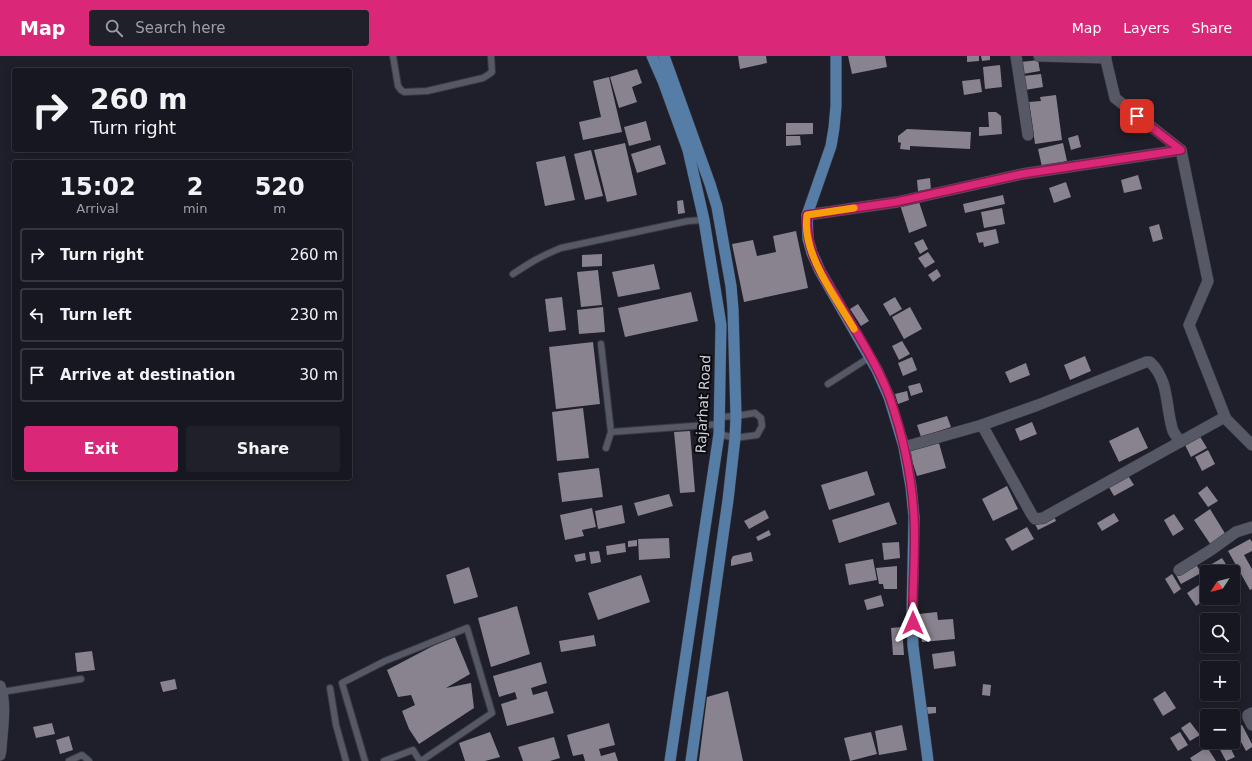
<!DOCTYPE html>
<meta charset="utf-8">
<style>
:root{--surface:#161720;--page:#1f2029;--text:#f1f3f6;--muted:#9e9fa5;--line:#35363e;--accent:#db2777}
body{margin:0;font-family:"DejaVu Sans",sans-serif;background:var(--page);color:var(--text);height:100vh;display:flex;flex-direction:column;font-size:15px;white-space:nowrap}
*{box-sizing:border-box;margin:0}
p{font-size:13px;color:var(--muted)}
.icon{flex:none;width:22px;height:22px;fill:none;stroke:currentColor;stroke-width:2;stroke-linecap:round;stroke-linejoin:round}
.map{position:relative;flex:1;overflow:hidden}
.details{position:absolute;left:12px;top:104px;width:340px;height:320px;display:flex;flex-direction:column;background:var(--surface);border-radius:4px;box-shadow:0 2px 10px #0003,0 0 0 1px var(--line)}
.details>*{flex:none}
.banner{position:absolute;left:12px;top:12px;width:340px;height:84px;border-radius:4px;box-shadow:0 2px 10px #0003,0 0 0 1px var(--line);background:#161720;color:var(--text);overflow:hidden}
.needle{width:26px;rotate:234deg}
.fabs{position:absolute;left:1200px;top:509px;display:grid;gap:8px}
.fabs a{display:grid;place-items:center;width:40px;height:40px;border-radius:4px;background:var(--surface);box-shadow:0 2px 10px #0003,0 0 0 1px var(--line);font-size:20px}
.pin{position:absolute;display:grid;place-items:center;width:34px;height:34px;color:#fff;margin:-17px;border-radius:8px;box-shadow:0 2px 6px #0006}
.me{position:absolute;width:44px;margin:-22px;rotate:0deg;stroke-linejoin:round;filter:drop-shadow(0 0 3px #0008)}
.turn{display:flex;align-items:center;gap:14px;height:84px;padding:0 12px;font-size:18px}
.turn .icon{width:52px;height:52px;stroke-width:2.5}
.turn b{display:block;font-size:28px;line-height:34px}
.eta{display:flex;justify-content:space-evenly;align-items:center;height:68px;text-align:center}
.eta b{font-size:24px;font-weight:800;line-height:28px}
.action{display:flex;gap:8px;margin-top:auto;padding:8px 12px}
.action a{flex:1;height:46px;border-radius:4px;background:var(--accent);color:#fff;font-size:16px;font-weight:800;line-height:46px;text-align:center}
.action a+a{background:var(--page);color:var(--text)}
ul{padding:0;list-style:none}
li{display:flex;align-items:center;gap:12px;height:54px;margin:0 8px 6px;padding:0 4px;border:2px solid var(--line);border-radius:4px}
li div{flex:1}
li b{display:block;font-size:15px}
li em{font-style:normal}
header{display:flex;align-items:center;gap:24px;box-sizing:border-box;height:56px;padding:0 20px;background:var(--accent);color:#fff}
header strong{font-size:19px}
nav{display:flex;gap:22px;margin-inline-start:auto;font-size:14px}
.search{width:280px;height:36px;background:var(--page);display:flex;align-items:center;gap:10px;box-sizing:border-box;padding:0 14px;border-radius:4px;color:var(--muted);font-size:15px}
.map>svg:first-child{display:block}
.building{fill:#89828f}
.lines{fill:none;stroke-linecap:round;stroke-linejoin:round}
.service-casing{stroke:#383943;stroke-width:8}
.minor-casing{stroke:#383943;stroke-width:12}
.primary-casing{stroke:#383943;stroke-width:12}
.service{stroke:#565865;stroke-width:6}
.minor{stroke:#565865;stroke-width:11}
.primary{stroke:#567da5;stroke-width:11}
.route-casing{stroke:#8e194d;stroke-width:10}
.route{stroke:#db2777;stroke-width:7}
.slow{stroke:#f59e0b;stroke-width:7}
.labels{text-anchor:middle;stroke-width:4;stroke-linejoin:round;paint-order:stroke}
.street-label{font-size:14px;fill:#d1d2da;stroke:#09090e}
</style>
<header>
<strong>Map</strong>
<div class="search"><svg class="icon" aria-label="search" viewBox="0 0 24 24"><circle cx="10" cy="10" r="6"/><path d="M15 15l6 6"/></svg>Search here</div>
<nav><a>Map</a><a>Layers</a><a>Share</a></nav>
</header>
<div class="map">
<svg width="1252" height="705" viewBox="0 0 1252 705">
<rect width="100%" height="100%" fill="#1e1f2a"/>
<g class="building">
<polygon points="738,0 766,0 767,7 740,13"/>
<polygon points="848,0 885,0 887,11 852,18"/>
<polygon points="967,0 979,0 979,5 967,6"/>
<polygon points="981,0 990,0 990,4 982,5"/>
<polygon points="1038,4 1040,15 1023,18 1021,6"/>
<polygon points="1000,9 1002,31 985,33 983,11"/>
<polygon points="637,13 642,27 632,31 637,46 619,52 610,21"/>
<polygon points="1041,18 1043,31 1025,34 1023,20"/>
<polygon points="609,21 622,76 583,84 579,66 601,61 593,25"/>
<polygon points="980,23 982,36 964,39 962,25"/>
<polygon points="1056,39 1062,84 1035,88 1029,46 1041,45 1040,41"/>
<polygon points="988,56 996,56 1001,60 1002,78 979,80 979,71 989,71"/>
<polygon points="646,65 651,84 629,90 624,71"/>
<polygon points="786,67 813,67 813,78 786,79"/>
<polygon points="907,73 971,76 970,93 910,90 910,94 900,93 901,87 898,86 898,80"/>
<polygon points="1078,79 1081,91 1071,94 1068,82"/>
<polygon points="786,80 800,80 801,89 786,90"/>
<polygon points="625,87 637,139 607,146 594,94"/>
<polygon points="1063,87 1067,105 1042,111 1038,93"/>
<polygon points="660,89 666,108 637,117 631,98"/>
<polygon points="591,94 603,140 585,144 574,98"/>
<polygon points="565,100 575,144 545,150 536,106"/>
<polygon points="1138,119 1142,133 1124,137 1121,124"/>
<polygon points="930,122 931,134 918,135 917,124"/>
<polygon points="1066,126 1071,141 1054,147 1049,132"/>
<polygon points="1003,139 1005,148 965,157 963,148"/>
<polygon points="918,143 927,170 909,177 900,149"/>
<polygon points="683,144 685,157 678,158 677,145"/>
<polygon points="1002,152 1005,168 984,172 981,156"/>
<polygon points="1159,168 1163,183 1153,186 1149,171"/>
<polygon points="996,173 999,187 984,191 983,186 979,187 976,177"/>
<polygon points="796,175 808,232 744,246 732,188 753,184 757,200 776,196 773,180"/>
<polygon points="923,183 928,193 920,198 914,187"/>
<polygon points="928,196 935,206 925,212 918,202"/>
<polygon points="602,198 602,210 582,211 582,199"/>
<polygon points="654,208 660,233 618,241 612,216"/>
<polygon points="937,213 941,220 933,226 928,219"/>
<polygon points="598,214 602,249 581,251 577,216"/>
<polygon points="691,236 698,265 625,281 618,252"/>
<polygon points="562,241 566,274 549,276 545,243"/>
<polygon points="895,241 902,253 890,260 883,248"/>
<polygon points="858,248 869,265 861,270 850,253"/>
<polygon points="603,251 605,276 579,278 577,254"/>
<polygon points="910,251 922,273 904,283 892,261"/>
<polygon points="902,285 910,298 899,304 892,290"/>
<polygon points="593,286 600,348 556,353 549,291"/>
<polygon points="1085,300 1091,315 1070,324 1064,309"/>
<polygon points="912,301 917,314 903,320 898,307"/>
<polygon points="1026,307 1030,319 1010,327 1005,316"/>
<polygon points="920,327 923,336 911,340 908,330"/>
<polygon points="907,335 909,344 898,348 895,338"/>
<polygon points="583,352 589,402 557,405 552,356"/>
<polygon points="947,360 951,371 921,381 917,369"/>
<polygon points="1032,366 1037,378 1020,385 1015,373"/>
<polygon points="1138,371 1148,392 1119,406 1109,385"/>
<polygon points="690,375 695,436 680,437 674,376"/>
<polygon points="1199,379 1207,392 1191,401 1184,387"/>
<polygon points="939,387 946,412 917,420 909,395"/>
<polygon points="1208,394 1215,408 1202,415 1195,401"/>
<polygon points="599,412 603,441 562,446 558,417"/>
<polygon points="867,415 875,439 829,454 821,429"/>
<polygon points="1127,418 1134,429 1114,440 1107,428"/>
<polygon points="1007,430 1018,453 993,465 982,443"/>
<polygon points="1207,430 1218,445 1208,451 1198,437"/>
<polygon points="669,438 673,450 638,460 634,447"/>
<polygon points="889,446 897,468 839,487 832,464"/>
<polygon points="622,449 625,467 598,473 595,455"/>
<polygon points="592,452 596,471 582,474 584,480 565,484 560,459"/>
<polygon points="1210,453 1226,479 1211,489 1194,464"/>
<polygon points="765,454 769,462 749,473 744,465"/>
<polygon points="1114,457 1119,465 1102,475 1097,467"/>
<polygon points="1174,458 1184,473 1173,480 1164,464"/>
<polygon points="1054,460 1056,465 1038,474 1035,468"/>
<polygon points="1027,471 1034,483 1012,495 1005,483"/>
<polygon points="769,474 771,479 758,485 756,481"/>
<polygon points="669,482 670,502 639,504 638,483"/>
<polygon points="1250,483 1252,486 1252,495 1244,499 1252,513 1252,533 1250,534 1228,495"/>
<polygon points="637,484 637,490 628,491 628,485"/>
<polygon points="899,486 900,502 884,504 882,487"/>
<polygon points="625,487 626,496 607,499 606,490"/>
<polygon points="599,495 601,506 591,508 589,496"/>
<polygon points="751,496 753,505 731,510 731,504 733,500"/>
<polygon points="585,497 586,504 576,506 574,499"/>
<polygon points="1222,502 1231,516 1214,516 1210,509"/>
<polygon points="873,503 877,524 849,529 845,508"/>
<polygon points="1196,508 1201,517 1181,528 1176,519"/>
<polygon points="897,510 897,533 884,533 883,528 879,528 876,512"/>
<polygon points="469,511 478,541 454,548 446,519"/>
<polygon points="1172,518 1181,533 1174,538 1165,523"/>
<polygon points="641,519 650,546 598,564 588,537"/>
<polygon points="1199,529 1207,542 1196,550 1187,537"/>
<polygon points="881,539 884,550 867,554 864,544"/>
<polygon points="517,550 530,598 491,611 478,562"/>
<polygon points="937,556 938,564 953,563 955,583 922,586 919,558"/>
<polygon points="902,571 904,599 893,599 891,572"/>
<polygon points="454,579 470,618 446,632 471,627 474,652 419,688 409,673 402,655 415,649 411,639 398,641 387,614"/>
<polygon points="594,579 596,590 561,596 559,585"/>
<polygon points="92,595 95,614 77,616 75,597"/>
<polygon points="954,595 956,610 934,613 932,598"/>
<polygon points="541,606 547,627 531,632 533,639 547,635 554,657 507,670 501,648 517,643 515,636 499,641 493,620"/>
<polygon points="175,623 177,633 163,636 160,626"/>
<polygon points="983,628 991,629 990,640 982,639"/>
<polygon points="728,635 743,705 699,705 707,641"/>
<polygon points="1165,635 1176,652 1163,660 1153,643"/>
<polygon points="926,651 936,651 936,657 927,658"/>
<polygon points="1190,666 1200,679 1190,685 1181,672"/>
<polygon points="52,667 55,678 36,682 33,671"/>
<polygon points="609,667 615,689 599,693 601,700 615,696 618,705 585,705 583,698 573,700 567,679"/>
<polygon points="902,669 907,694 879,699 875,675"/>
<polygon points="1242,669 1252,688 1252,691 1246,695 1240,684 1229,689 1235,701 1226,705 1216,686 1233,686 1233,674"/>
<polygon points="490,676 500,701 485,705 465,705 459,687"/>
<polygon points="871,676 877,698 850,705 844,682"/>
<polygon points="1180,676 1188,689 1178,695 1170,682"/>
<polygon points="69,680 73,694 60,698 56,684"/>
<polygon points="554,681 560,702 550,705 523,705 518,691"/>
<polygon points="1207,691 1216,705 1192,705 1190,702"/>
</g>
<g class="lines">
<g class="service-casing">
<g id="service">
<polyline points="393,0 398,30 401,34 404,36 427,35 483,22 488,19 492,16 491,0"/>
<path d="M 513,218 C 531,206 541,200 561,192 L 688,165 L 704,164"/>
<polyline points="601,288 611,376"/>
<polyline points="828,328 870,301"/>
<polyline points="719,378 735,382 757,379 762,370 761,362 755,357 736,360 720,361"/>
<polyline points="606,392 611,376 720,368"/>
<polyline points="330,632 336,669 346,705"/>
<polyline points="2,636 81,623"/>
<polyline points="69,705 82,699 89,705"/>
<polyline points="365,705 342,627 385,605 467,572 492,657 421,705"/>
<polyline points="384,705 413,694 420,705"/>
</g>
</g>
<g class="minor-casing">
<g id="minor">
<polyline points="1016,0 1028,79"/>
<polyline points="1039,0 1106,2"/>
<polyline points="1105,0 1115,42 1181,94 1208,225 1189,269 1226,363"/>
<polyline points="807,159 897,146 1022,118 1181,94"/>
<polyline points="982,369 1032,459 1035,463 1043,462 1223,362 1226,363 1252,389"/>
<path d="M 904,391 L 982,369 L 1038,349 L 1146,306 L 1150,306 C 1170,325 1165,351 1173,375 C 1175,379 1178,382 1180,386"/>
<polyline points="1179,514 1211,494 1236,476 1252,471"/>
<path d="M 0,630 C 7,648 2,674 1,693 L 0,699"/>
<polyline points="1252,657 1248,659 1248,661 1252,669"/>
</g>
</g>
<g class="primary-casing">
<g id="primary">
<polyline points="652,0 663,25 688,94 704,164 721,269 719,378 670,705"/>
<polyline points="664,0 710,128 717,151 731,230 733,253 736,360 735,382 728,444 691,705"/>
<polyline points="836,0 836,50 834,72 831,90 807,159 808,183 812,197 820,215 877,314 889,341 904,391 911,431 914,461 912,556 913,590 928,705"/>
</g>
</g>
<use href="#service" class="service"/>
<use href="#minor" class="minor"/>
<use href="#primary" class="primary"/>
</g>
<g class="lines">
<g class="route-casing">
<path id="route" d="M 913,567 C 912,532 916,496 914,461 C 912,421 903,380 890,342 C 877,307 855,275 837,243 C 819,214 806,195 807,159 L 896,146 L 1022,118 L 1181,94 L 1137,60"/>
</g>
<use href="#route" class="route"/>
<path class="slow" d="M 854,152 L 807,159 C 806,167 806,175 808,183 C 814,213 839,247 854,273"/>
</g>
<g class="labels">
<g class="street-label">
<text transform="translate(703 348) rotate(-87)" y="5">Rajarhat Road</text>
</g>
</g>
</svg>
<div class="fabs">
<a><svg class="needle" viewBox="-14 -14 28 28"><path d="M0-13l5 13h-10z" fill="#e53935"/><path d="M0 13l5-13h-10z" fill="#9e9fa5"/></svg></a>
<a><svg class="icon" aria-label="search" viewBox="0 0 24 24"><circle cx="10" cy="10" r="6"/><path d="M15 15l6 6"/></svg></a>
<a>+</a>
<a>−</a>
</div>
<div class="pin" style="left:1137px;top:60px;background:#d93025"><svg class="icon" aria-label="arrive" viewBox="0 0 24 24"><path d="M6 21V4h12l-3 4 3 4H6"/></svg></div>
<svg class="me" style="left:913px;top:567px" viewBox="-20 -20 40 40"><path d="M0-17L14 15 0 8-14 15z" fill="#db2777" stroke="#fff" stroke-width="4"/></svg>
<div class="banner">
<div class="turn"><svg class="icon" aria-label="right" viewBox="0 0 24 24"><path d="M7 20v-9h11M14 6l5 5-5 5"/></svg><div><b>260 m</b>Turn right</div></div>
</div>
<section class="details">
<div class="eta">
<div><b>15:02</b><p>Arrival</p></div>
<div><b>2</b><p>min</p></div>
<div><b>520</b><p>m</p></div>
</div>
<ul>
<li><svg class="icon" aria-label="right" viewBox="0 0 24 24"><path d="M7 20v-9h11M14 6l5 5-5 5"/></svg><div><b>Turn right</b></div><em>260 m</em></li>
<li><svg class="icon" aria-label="left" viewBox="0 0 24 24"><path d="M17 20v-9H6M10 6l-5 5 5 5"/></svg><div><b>Turn left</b></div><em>230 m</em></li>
<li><svg class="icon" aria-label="arrive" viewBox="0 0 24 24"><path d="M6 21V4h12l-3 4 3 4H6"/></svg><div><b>Arrive at destination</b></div><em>30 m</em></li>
</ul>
<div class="action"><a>Exit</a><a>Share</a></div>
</section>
</div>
